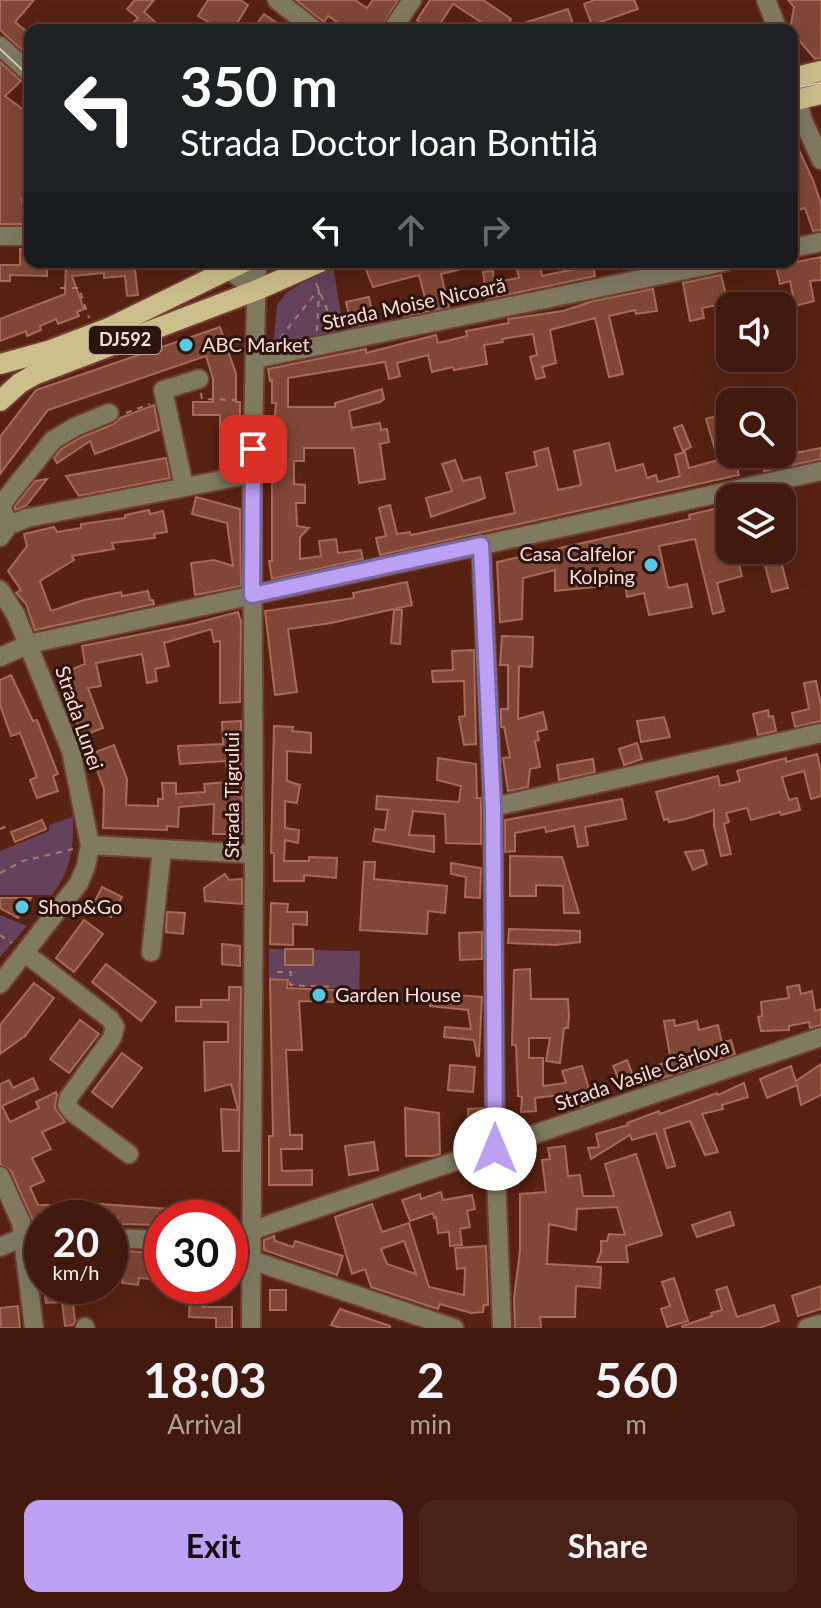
<!DOCTYPE html>
<meta charset="utf-8">
<style>
:root{--surface:#41190e;--page:#482217;--text:#f1f3f6;--muted:#aea09e;--line:#5a382e;--accent:#bca0f2}
body{margin:0;font-family:Lato,sans-serif;background:var(--page);color:var(--text);height:100vh;display:flex;flex-direction:column;font-size:30px;white-space:nowrap}
*{box-sizing:border-box;margin:0}
p{font-size:26px;color:var(--muted)}
.icon{flex:none;width:44px;height:44px;fill:none;stroke:currentColor;stroke-width:2;stroke-linecap:round;stroke-linejoin:round}
.map{position:relative;height:1328px;overflow:hidden}
.sheet{display:flex;flex-direction:column;background:var(--surface);flex:1}
.sheet>*{flex:none}
.top-card{position:absolute;left:24px;top:24px;width:774px;height:244px;border-radius:16px;box-shadow:0 8px 32px #0002,0 0 0 2px var(--line);background:#202124;color:#fff;overflow:hidden}
.controls{position:absolute;left:716px;top:292px;display:grid;gap:16px}
.controls a{display:grid;place-items:center;width:80px;height:80px;border-radius:16px;background:var(--surface);box-shadow:0 8px 32px #0002,0 0 0 2px var(--line);font-size:40px}
.speed{position:absolute;left:24px;top:1200px;display:flex;gap:16px;font-size:40px;font-weight:700;text-align:center}
.speed>*{display:grid;place-content:center;width:104px;height:104px;border-radius:50%;background:var(--surface);box-shadow:0 8px 32px #0002,0 0 0 2px var(--line);line-height:1}
.speed small{font-size:20px;font-weight:400}
.speed .limit{border:12px solid #d22;background:#fff;color:#111}
.pin{position:absolute;display:grid;place-items:center;width:68px;height:68px;color:#fff;margin:-34px;border-radius:16px;box-shadow:0 4px 12px #0006}
.me{position:absolute;width:88px;margin:-44px;rotate:0deg;stroke-linejoin:round;filter:drop-shadow(0 0 6px #0008)}
.turn{display:flex;align-items:center;gap:28px;height:168px;padding:0 24px;font-size:36px}
.turn .icon{width:104px;height:104px;stroke-width:2.5}
.turn b{display:block;font-size:56px;line-height:68px}
.lanes{display:flex;align-items:center;height:76px;padding:0 24px;background:#0003;justify-content:center;gap:40px;direction:ltr}
.lanes .off{opacity:.35}
.eta{display:flex;justify-content:space-evenly;align-items:center;height:136px;text-align:center}
.eta b{font-size:48px;font-weight:700;line-height:56px}
.primary-button{display:flex;gap:16px;margin-top:auto;padding:16px 24px}
.primary-button a{flex:1;height:92px;border-radius:16px;background:var(--accent);color:#111;font-size:32px;font-weight:700;line-height:92px;text-align:center}
.primary-button a+a{background:var(--page);color:var(--text)}
.map>svg:first-child{display:block}
.green{fill:#64425b}
.building{fill:#804737;stroke:#a86a59;stroke-width:2;fill-rule:evenodd}
.lines{fill:none;stroke-linecap:round;stroke-linejoin:round}
.minor-casing{stroke:#713f32;stroke-width:22}
.major-casing{stroke:#713f32;stroke-width:24}
.path{stroke:#a57b70;stroke-width:2;stroke-dasharray:6 6;stroke-linecap:butt}
.minor{stroke:#807a61;stroke-width:18}
.major{stroke:#ccbf8b;stroke-width:20}
.tram{stroke:#e4c5bc;stroke-width:2}
.route-casing{stroke:#7a689d;stroke-width:20}
.route{stroke:#bca0f2;stroke-width:14}
.poi-dot{fill:#58c9e3;stroke:#2c140e;stroke-width:3}
.labels{text-anchor:middle;stroke-width:6;stroke-linejoin:round;paint-order:stroke}
.shield{fill:#2c140e;stroke:#bca19a;stroke-width:2}
.shield-label{font-size:18px;font-weight:bold;fill:#faded6}
.street-label{font-size:20px;fill:#faded6;stroke:#2c140e}
.poi-label{font-size:20px;fill:#faded6;stroke:#2c140e;text-anchor:start}
</style>
<div class="map">
<svg width="821" height="1328" viewBox="0 0 821 1328">
<rect width="100%" height="100%" fill="#572113"/>
<g class="green">
<polygon points="333,265 344,333 273,347 277,305 287,292"/>
<path d="M 73,817 C 74,848 71,871 52,895 L 0,895 L 0,851 L 49,831 L 49,825 Z"/>
<polygon points="0,915 27,926 0,957"/>
<polygon points="269,949 360,951 359,1001 336,1001 336,988 289,986 289,979 269,978"/>
</g>
<g class="building">
<polygon points="0,0 34,0 15,22 30,34 30,57 0,30"/>
<polygon points="135,0 154,0 144,12 155,22 148,30 127,30 138,18 127,9"/>
<polygon points="208,0 240,0 248,5 233,30 222,30 198,16"/>
<polygon points="296,0 355,0 367,8 373,0 398,0 380,30 349,30 328,16 324,22"/>
<polygon points="430,0 483,0 511,19 505,30 480,30 484,24 453,4 436,30 417,30 421,23 417,20"/>
<polygon points="595,0 634,0 638,9 592,25 584,4"/>
<polygon points="788,0 821,0 821,58 815,59 790,30 794,7"/>
<polygon points="568,9 575,30 508,30 508,28"/>
<polygon points="264,14 277,23 284,30 252,30"/>
<polygon points="0,62 21,81 5,96 24,110 30,104 30,207 22,200 25,224 0,224"/>
<polygon points="792,135 813,180 821,204 821,230 813,231 805,208 792,212"/>
<polygon points="20,249 30,250 30,262 47,262 47,276 10,275 10,281 0,281 0,265 20,265"/>
<polygon points="821,257 821,280 810,281 814,301 795,306 790,281 780,284 776,266"/>
<polygon points="66,262 134,262 138,295 127,296 125,276 104,278 104,273 72,276 84,309 77,312 79,316 58,324 56,319 40,326 41,330 27,336 26,331 0,341 0,319 65,294"/>
<polygon points="381,262 476,262 477,265 441,274 449,307 404,316 403,308 427,306 419,275 373,287 365,267"/>
<polygon points="515,262 539,262 542,276 593,265 595,276 487,299 483,272 493,271 494,282 519,278"/>
<polygon points="721,275 728,303 702,308 704,318 690,321 683,283"/>
<polygon points="653,289 657,311 636,314 635,310 609,316 623,374 609,377 595,318 550,330 556,363 542,367 545,377 536,379 530,357 537,355 533,334 502,339 503,342 484,345 487,364 454,370 453,367 432,372 428,355 397,363 400,376 389,379 385,362 288,378 288,407 335,407 335,403 382,389 384,399 380,402 349,411 352,428 380,423 381,430 387,429 389,442 380,444 385,479 359,483 354,448 304,448 304,461 294,461 294,484 305,485 305,503 296,503 297,526 309,528 300,537 300,559 321,556 319,541 336,539 338,553 361,550 363,559 272,579 269,561 272,561 272,445 276,403 272,403 272,380 270,381 268,369 366,349 366,353 436,335 438,343 467,336 466,331 509,323 508,319 563,311 593,301"/>
<polygon points="369,297 374,322 352,327 346,302"/>
<polygon points="220,327 236,374 236,402 240,402 240,434 220,434 220,415 193,415 193,402 213,402 213,379 206,356 48,410 0,474 0,437 36,390"/>
<polygon points="154,405 159,430 95,454 90,441 57,463 54,458 61,449 80,438 114,424 120,418"/>
<polygon points="723,414 730,443 730,454 733,454 739,475 380,555 376,538 386,536 379,508 390,505 397,534 410,532 411,535 515,513 506,473 537,466 534,452 548,448 558,490 581,485 574,451 609,443 616,471 643,464 647,478 656,475 658,482 680,476 675,455 685,452 689,468 718,460 706,419"/>
<polygon points="682,425 691,447 683,451 674,428"/>
<polygon points="782,435 786,435 790,454 821,448 821,459 764,471 761,458 782,454"/>
<polygon points="166,458 170,478 79,496 66,476"/>
<polygon points="455,460 463,481 480,477 485,498 431,517 426,498 452,491 442,464"/>
<polygon points="47,479 26,506 15,510 15,506 35,481"/>
<polygon points="196,497 240,509 241,586 195,595 191,563 214,560 233,566 227,523 192,514"/>
<polygon points="730,505 730,550 735,550 742,576 717,583 724,611 713,614 695,539 659,546 668,588 687,584 692,607 649,615 644,593 627,597 625,584 555,591 555,570 523,578 522,619 500,622 497,562 690,519 689,515"/>
<polygon points="149,510 150,514 163,511 167,532 154,534 155,538 112,543 114,549 72,556 74,560 40,581 51,611 84,600 121,592 122,596 148,591 150,600 153,600 154,604 35,630 26,604 16,593 21,590 8,571 27,546 24,534 54,527 57,532 81,528 81,524 125,518 125,515"/>
<polygon points="761,550 778,550 788,588 772,592"/>
<polygon points="407,582 412,605 331,623 288,629 297,692 275,695 265,611 354,598 353,593"/>
<polygon points="394,610 402,610 400,644 391,643"/>
<polygon points="238,612 241,622 240,702 220,703 220,641 214,642 211,629 164,643 169,666 155,669 157,681 147,683 142,654 96,663 101,686 88,688 103,728 82,736 58,675 85,664 82,646 192,624"/>
<polygon points="502,636 533,637 532,667 519,666 518,719 543,712 547,729 537,732 539,740 535,741 540,767 530,769 528,787 508,791 503,758 510,757 504,727 501,727 501,709 508,709 508,665 500,665"/>
<polygon points="474,650 476,744 464,745 459,717 465,716 464,681 433,682 432,671 453,670 452,651"/>
<polygon points="11,675 33,721 37,720 58,774 53,776 58,791 37,798 30,780 37,777 20,733 11,736 0,705 0,680"/>
<polygon points="816,681 821,705 821,721 795,727 792,713 809,709 804,683"/>
<polygon points="768,710 769,717 773,716 776,731 758,735 753,714"/>
<polygon points="664,717 670,737 641,742 637,721"/>
<polygon points="241,721 242,834 213,834 214,804 179,807 178,827 167,826 167,830 103,828 104,789 91,754 114,745 127,779 126,805 158,806 158,799 163,799 162,783 176,783 176,794 205,792 204,784 228,782 226,761 180,764 178,746 223,744 222,722"/>
<polygon points="274,726 293,727 292,731 311,733 311,753 287,751 287,781 300,785 297,803 285,801 285,828 299,830 298,843 285,840 284,861 309,861 309,857 337,858 336,878 304,875 304,881 274,881 274,853 271,853"/>
<polygon points="637,743 642,759 624,765 619,749"/>
<polygon points="817,754 821,771 821,796 811,799 804,771 782,777 789,800 797,798 800,810 781,815 780,812 751,820 747,808 726,813 729,822 724,824 731,854 721,856 714,826 714,810 686,819 669,822 668,819 664,820 656,792 718,776 720,786 740,781 737,771 786,758 786,762"/>
<polygon points="438,758 476,764 477,798 481,798 481,844 446,843 445,814 413,811 409,835 434,836 434,852 373,841 375,829 385,830 388,810 376,809 377,796 459,802 461,786 437,780"/>
<polygon points="593,759 595,772 559,780 557,765"/>
<polygon points="622,799 626,819 585,827 588,845 578,847 574,826 546,832 545,827 515,833 515,851 505,852 505,820"/>
<polygon points="42,820 46,829 15,842 11,832"/>
<polygon points="703,850 707,864 693,870 685,852"/>
<polygon points="510,856 562,857 579,913 564,913 563,886 536,885 536,896 510,896"/>
<polygon points="364,862 375,862 374,879 447,886 445,913 428,911 427,934 360,930"/>
<polygon points="451,863 481,868 480,898 465,897 466,877 451,874"/>
<polygon points="225,874 229,880 242,879 242,904 205,901 204,888"/>
<polygon points="102,887 122,897 111,917 92,907"/>
<polygon points="0,898 31,898 18,918 0,908"/>
<polygon points="271,903 288,904 287,912 307,912 307,925 293,924 293,945 270,944"/>
<polygon points="167,912 185,913 183,934 166,932"/>
<polygon points="84,920 103,934 74,972 56,958"/>
<polygon points="509,929 580,931 580,942 555,945 508,943"/>
<polygon points="482,932 482,959 460,960 459,933"/>
<polygon points="222,944 240,946 240,966 222,964"/>
<rect x="285" y="949" width="28" height="16"/>
<polygon points="106,964 156,1002 141,1021 92,982"/>
<polygon points="530,969 531,999 568,999 569,1016 568,1028 564,1028 560,1063 546,1061 550,1038 529,1038 529,1058 543,1058 543,1086 566,1083 562,1071 582,1066 593,1102 574,1108 569,1094 535,1098 536,1111 521,1112 522,1097 518,1096 516,1045 512,1045 514,970"/>
<polygon points="270,979 288,980 287,988 334,990 333,1002 299,1001 302,1050 286,1050 290,1135 302,1135 302,1149 281,1149 282,1171 312,1170 312,1185 269,1185 269,1136 273,1136"/>
<polygon points="34,983 54,998 25,1036 0,1054 0,1025"/>
<polygon points="799,985 801,994 812,991 815,1011 821,1009 821,1025 810,1028 809,1022 789,1026 789,1030 761,1031 758,1017 762,1016 761,1002 789,998 787,987"/>
<polygon points="229,987 241,987 239,1151 223,1151 221,1109 238,1110 231,1084 205,1091 204,1042 228,1042 228,1022 176,1021 176,1007 201,1007 201,1000 229,1000"/>
<polygon points="431,993 482,997 479,1056 477,1056 474,1040 444,1037 445,1027 471,1029 468,1010 430,1006"/>
<polygon points="80,1020 99,1034 69,1073 50,1059"/>
<polygon points="674,1020 675,1026 697,1021 699,1030 718,1025 722,1043 731,1040 735,1054 644,1084 640,1075 658,1065 671,1061 664,1021"/>
<polygon points="122,1053 142,1068 112,1107 92,1092"/>
<polygon points="627,1060 632,1073 618,1078 613,1066"/>
<polygon points="821,1064 821,1095 801,1105 797,1085 767,1098 760,1079 791,1066 796,1081"/>
<polygon points="450,1065 475,1067 473,1092 448,1090"/>
<polygon points="33,1078 38,1089 2,1106 10,1122 39,1108 36,1102 56,1092 57,1095 55,1108 65,1122 42,1132 51,1149 32,1158 44,1181 30,1187 38,1205 49,1205 49,1218 42,1218 42,1221 33,1221 11,1171 0,1164 0,1084 9,1080 13,1088"/>
<polygon points="744,1083 748,1097 722,1105 723,1109 702,1114 718,1152 705,1155 690,1121 664,1129 675,1166 667,1168 656,1133 632,1140 630,1135 591,1159 588,1148 599,1147 596,1134 628,1125 627,1123 659,1111 660,1114 717,1093 718,1095"/>
<polygon points="405,1108 439,1113 440,1154 433,1156 406,1156"/>
<polygon points="483,1108 483,1135 469,1135 468,1109"/>
<polygon points="374,1142 378,1170 349,1175 345,1146"/>
<polygon points="565,1146 568,1176 580,1175 583,1196 614,1196 605,1164 636,1154 662,1235 626,1246 628,1262 597,1262 601,1252 601,1241 607,1241 609,1234 625,1235 617,1207 577,1209 576,1230 549,1224 547,1264 601,1267 600,1288 576,1286 575,1317 540,1317 541,1328 515,1328 514,1298 520,1251 520,1194 546,1192 542,1160 550,1159 548,1148"/>
<polygon points="441,1192 443,1200 472,1195 475,1209 467,1211 470,1227 460,1229 462,1245 450,1246 449,1232 438,1233 436,1217 434,1218 433,1213 410,1221 402,1200 420,1194 421,1199"/>
<polygon points="87,1203 198,1211 198,1218 162,1218 162,1225 118,1224 118,1218 86,1218"/>
<path d="M 372,1204 L 382,1232 L 409,1223 L 429,1287 L 464,1295 L 465,1268 L 457,1269 L 455,1248 L 486,1246 L 488,1297 L 488,1305 L 484,1305 L 483,1312 L 471,1313 L 440,1304 L 438,1309 L 371,1287 L 365,1269 L 352,1274 L 335,1217 ZM 404,1241 L 416,1274 L 387,1264 L 381,1249 Z"/>
<polygon points="730,1212 734,1225 697,1237 692,1225"/>
<polygon points="274,1236 275,1241 293,1247 295,1241 343,1256 337,1275 264,1250 264,1240"/>
<polygon points="115,1250 162,1254 162,1280 139,1278 138,1285 122,1283 123,1277 112,1276"/>
<polygon points="674,1278 688,1321 667,1327 661,1309 670,1306 662,1282"/>
<polygon points="71,1286 75,1321 73,1325 65,1326 62,1302 46,1303 44,1288"/>
<polygon points="821,1286 821,1309 798,1316 792,1296"/>
<polygon points="727,1287 737,1317 774,1305 779,1321 759,1328 682,1328 682,1326 712,1316 711,1313 722,1310 716,1290"/>
<rect x="270" y="1290" width="16" height="20"/>
<polygon points="190,1295 203,1295 203,1307 232,1307 232,1328 216,1328 216,1318 189,1317"/>
<polygon points="18,1306 20,1328 1,1328 0,1308"/>
<polygon points="340,1309 390,1326 390,1328 341,1328 331,1325"/>
</g>
<g class="lines">
<g class="minor-casing">
<g id="minor">
<polyline points="277,0 315,30"/>
<polyline points="766,0 778,30"/>
<polyline points="392,30 412,0"/>
<polyline points="0,46 30,73"/>
<polyline points="795,86 802,118 821,160"/>
<polyline points="0,236 30,236"/>
<polyline points="792,248 821,242"/>
<polyline points="217,262 257,290"/>
<polyline points="255,359 724,262"/>
<polyline points="184,486 163,390 199,379"/>
<polyline points="9,525 2,509 4,501 53,440 75,427 109,413"/>
<polyline points="0,537 9,525 27,518 252,474"/>
<polyline points="481,545 493,807 495,1149 502,1328"/>
<polyline points="0,590 16,615 71,751 90,845 86,866 79,883 0,984"/>
<polyline points="0,657 29,644 821,471"/>
<polyline points="493,807 821,733"/>
<polyline points="90,845 254,854"/>
<polyline points="151,952 162,849"/>
<polyline points="25,953 110,1019 115,1027 112,1038 69,1097 67,1105 72,1112 129,1154"/>
<polyline points="0,1176 21,1222 34,1328"/>
<polyline points="250,1231 821,1037"/>
<polyline points="110,1238 162,1240"/>
<polyline points="230,1244 251,1245"/>
<polyline points="0,1247 24,1237 42,1235"/>
<polyline points="251,1260 454,1328"/>
<polyline points="85,1327 85,1328"/>
<polyline points="251,1328 254,854 252,474 257,262"/>
<polyline points="807,1328 821,1324"/>
</g>
</g>
<g class="major-casing">
<g id="major">
<polyline points="792,78 821,71"/>
<polyline points="792,101 821,94"/>
<polyline points="0,364 48,351 111,327 244,262"/>
<polyline points="0,401 20,383 34,375 257,290 320,262"/>
</g>
</g>
<g class="path">
<polyline points="599,262 602,273"/>
<polyline points="316,283 335,329"/>
<polyline points="60,288 79,288 89,318"/>
<polyline points="317,331 319,290"/>
<polyline points="280,338 319,289"/>
<polyline points="201,393 202,399 237,400"/>
<polyline points="126,413 150,404"/>
<polyline points="0,829 9,825"/>
<polyline points="0,873 23,861 73,849"/>
<polyline points="0,935 12,943"/>
<polyline points="277,972 291,972 290,985 333,987"/>
</g>
<use href="#minor" class="minor"/>
<use href="#major" class="major"/>
<g class="tram">
<polyline points="0,49 30,77"/>
<polyline points="792,88 821,83"/>
<polyline points="271,262 282,262"/>
</g>
</g>
<g class="lines">
<g class="route-casing">
<polyline id="route" points="253,449 252,595 481,545 493,807 495,1149"/>
</g>
<use href="#route" class="route"/>
</g>
<g class="poi-dot">
<circle cx="186" cy="345" r="8"/>
<circle cx="651" cy="565" r="8"/>
<circle cx="22" cy="907" r="8"/>
<circle cx="319" cy="995" r="8"/>
</g>
<g class="labels">
<rect class="shield" x="89" y="326" width="72" height="28" rx="6"/>
<g class="shield-label">
<text x="125" y="346">DJ592</text>
</g>
<g class="street-label">
<text transform="translate(414 304) rotate(-12)" y="7">Strada Moise Nicoară</text>
<text transform="translate(79 718) rotate(71)" y="7">Strada Lunei</text>
<text transform="translate(232 795) rotate(-90)" y="7">Strada Tigrului</text>
<text transform="translate(642 1075) rotate(-19)" y="7">Strada Vasile Cârlova</text>
</g>
<g class="poi-label">
<text x="202" y="352">ABC Market</text>
<text x="635" y="561" text-anchor="end">Casa Calfelor<tspan x="635" dy="23">Kolping</tspan></text>
<text x="38" y="914">Shop&amp;Go</text>
<text x="335" y="1002">Garden House</text>
</g>
</g>
</svg>
<div class="controls">
<a><svg class="icon" aria-label="sound" viewBox="0 0 24 24"><path d="M4 9h4l5-4v14l-5-4H4zM17 9q2 3 0 6"/></svg></a>
<a><svg class="icon" aria-label="search" viewBox="0 0 24 24"><circle cx="10" cy="10" r="6"/><path d="M15 15l6 6"/></svg></a>
<a><svg class="icon" aria-label="layers" viewBox="0 0 24 24"><path d="M12 4l9 5-9 5-9-5zM3 14l9 5 9-5"/></svg></a>
</div>
<div class="speed"><div>20<small>km/h</small></div><div class="limit">30</div></div>
<div class="pin" style="left:253px;top:449px;background:#d93025"><svg class="icon" aria-label="arrive" viewBox="0 0 24 24"><path d="M6 21V4h12l-3 4 3 4H6"/></svg></div>
<svg class="me" style="left:495px;top:1149px" viewBox="-20 -20 40 40"><circle r="19" fill="#fff"/><path d="M0-13L10 11 0 6-10 11z" fill="#bca0f2"/></svg>
<div class="top-card">
<div class="turn"><svg class="icon" aria-label="left" viewBox="0 0 24 24"><path d="M17 20v-9H6M10 6l-5 5 5 5"/></svg><div><b>350 m</b>Strada Doctor Ioan Bontilă</div></div>
<div class="lanes"><svg class="icon" aria-label="left" viewBox="0 0 24 24"><path d="M17 20v-9H6M10 6l-5 5 5 5"/></svg><svg class="icon off" aria-label="ahead" viewBox="0 0 24 24"><path d="M12 20V5M6 11l6-6 6 6"/></svg><svg class="icon off" aria-label="right" viewBox="0 0 24 24"><path d="M7 20v-9h11M14 6l5 5-5 5"/></svg></div>
</div>
</div>
<section class="sheet">
<div class="eta">
<div><b>18:03</b><p>Arrival</p></div>
<div><b>2</b><p>min</p></div>
<div><b>560</b><p>m</p></div>
</div>
<div class="primary-button"><a>Exit</a><a>Share</a></div>
</section>
